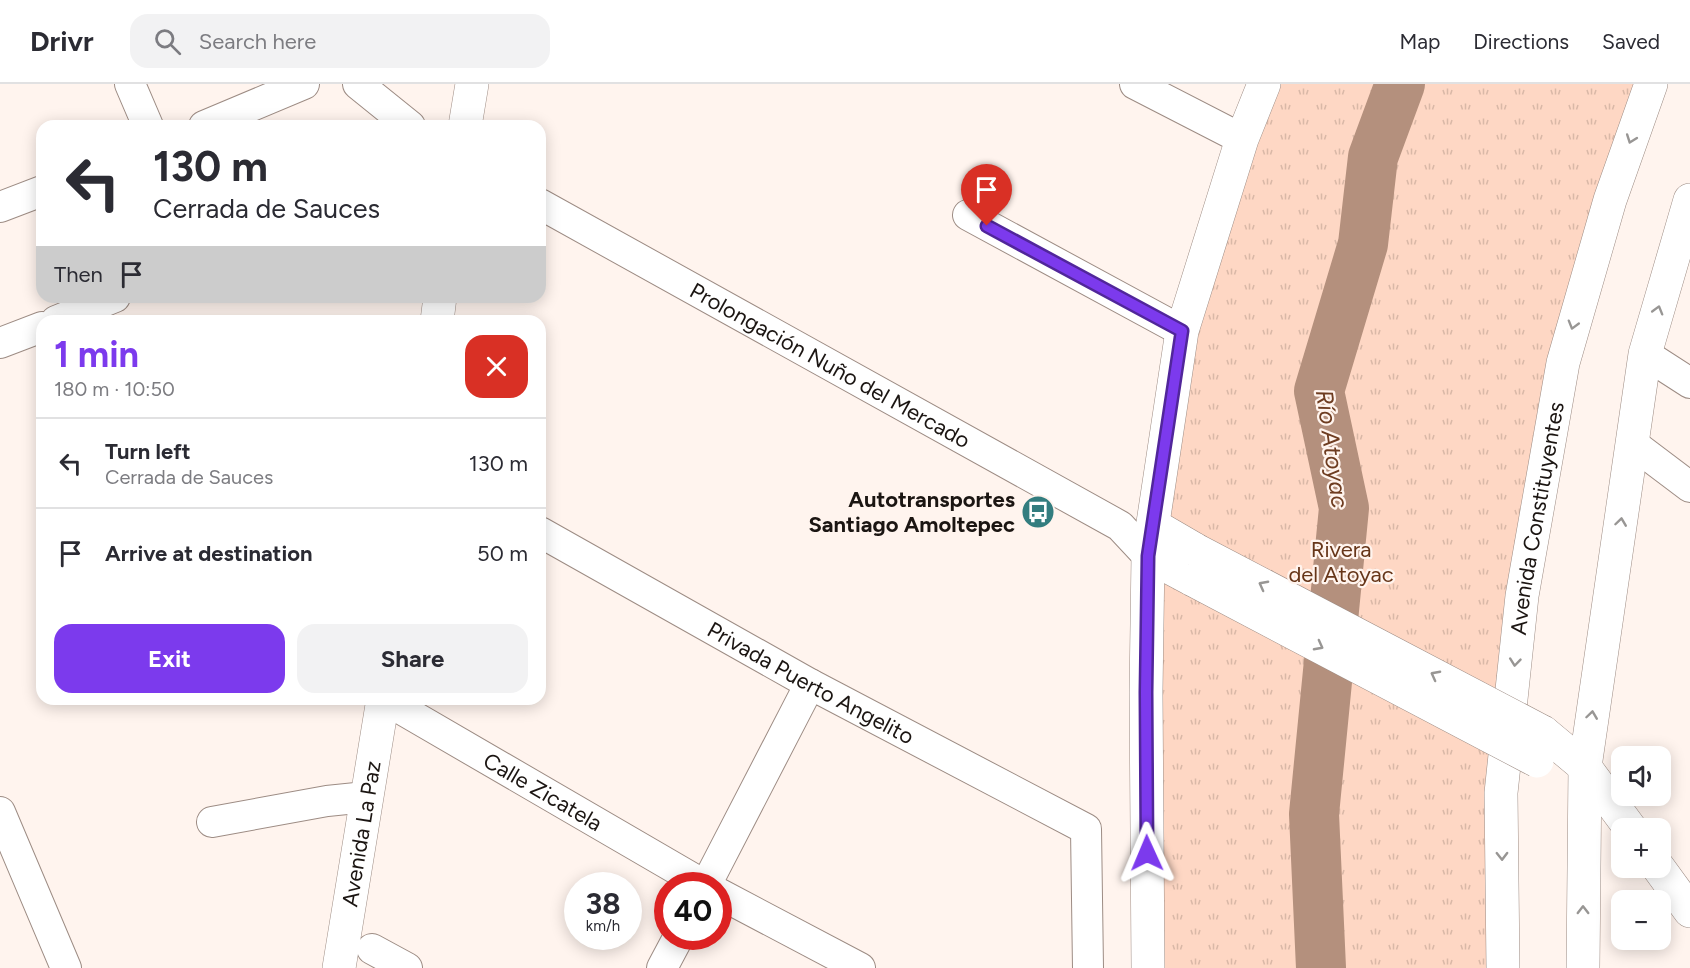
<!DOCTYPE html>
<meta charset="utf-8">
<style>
:root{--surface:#fff;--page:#f2f2f3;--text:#2b2b33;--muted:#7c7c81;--line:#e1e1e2;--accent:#7c3aed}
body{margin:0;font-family:Figtree,sans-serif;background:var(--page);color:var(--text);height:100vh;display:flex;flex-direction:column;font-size:22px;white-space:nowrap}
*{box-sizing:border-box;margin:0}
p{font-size:20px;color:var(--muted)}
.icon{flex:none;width:33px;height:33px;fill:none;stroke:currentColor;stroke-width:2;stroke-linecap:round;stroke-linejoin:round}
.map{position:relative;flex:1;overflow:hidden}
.details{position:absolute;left:36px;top:231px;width:510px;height:390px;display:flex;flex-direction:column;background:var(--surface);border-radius:18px;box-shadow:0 3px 15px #0003}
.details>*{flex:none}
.hud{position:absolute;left:36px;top:36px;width:510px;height:183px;border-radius:18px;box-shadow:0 3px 15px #0003;background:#fff;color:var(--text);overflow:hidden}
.tools{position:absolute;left:1611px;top:662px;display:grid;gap:12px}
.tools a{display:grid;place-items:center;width:60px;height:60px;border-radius:12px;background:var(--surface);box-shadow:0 3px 15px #0003;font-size:30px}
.speed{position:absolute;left:564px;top:788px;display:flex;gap:12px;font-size:30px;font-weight:700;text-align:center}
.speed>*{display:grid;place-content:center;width:78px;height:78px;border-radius:50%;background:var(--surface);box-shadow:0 3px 15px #0003;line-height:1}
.speed small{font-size:15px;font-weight:400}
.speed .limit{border:9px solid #d22;background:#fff;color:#111}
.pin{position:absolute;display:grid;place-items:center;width:51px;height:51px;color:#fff;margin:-62px -26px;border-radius:50% 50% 50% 0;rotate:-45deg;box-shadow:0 0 6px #0007}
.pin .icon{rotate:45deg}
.me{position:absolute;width:66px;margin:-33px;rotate:359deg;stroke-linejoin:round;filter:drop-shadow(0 0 4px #0008)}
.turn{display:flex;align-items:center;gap:21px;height:126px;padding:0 18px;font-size:27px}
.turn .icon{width:78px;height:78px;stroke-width:2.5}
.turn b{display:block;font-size:42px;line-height:51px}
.then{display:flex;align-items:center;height:57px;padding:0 18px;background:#0003;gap:12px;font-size:22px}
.round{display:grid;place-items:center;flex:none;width:63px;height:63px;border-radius:18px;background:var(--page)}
.headline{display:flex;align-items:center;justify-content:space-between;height:102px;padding:0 18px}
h1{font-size:36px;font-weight:700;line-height:45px;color:var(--accent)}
.button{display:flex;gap:12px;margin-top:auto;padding:12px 18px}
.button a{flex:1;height:69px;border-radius:18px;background:var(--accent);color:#fff;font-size:24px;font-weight:700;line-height:69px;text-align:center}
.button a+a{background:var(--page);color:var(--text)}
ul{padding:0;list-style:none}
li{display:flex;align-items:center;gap:18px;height:90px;padding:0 18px;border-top:2px solid var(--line)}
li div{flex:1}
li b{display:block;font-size:22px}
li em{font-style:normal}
header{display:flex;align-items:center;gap:36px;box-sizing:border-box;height:84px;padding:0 30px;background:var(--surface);border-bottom:2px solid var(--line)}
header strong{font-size:28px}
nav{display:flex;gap:33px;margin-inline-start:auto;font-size:21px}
.search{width:420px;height:54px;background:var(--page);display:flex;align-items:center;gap:15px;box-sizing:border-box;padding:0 21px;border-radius:18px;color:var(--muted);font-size:22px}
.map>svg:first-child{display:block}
.grass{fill:url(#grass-tufts)}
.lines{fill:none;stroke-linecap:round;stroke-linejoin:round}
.river{stroke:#b4907d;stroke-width:50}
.minor-casing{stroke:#9d8c84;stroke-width:32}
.tertiary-casing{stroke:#9d8c84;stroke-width:34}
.secondary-casing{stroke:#9d8c84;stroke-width:34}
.primary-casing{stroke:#9d8c84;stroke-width:34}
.minor{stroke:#fff;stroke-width:30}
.tertiary{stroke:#fff;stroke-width:33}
.secondary{stroke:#fff;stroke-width:33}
.primary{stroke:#fff;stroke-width:33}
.tertiary-bridge-casing{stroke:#9d8c84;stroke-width:34;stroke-linecap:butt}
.tertiary-bridge{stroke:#fff;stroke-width:33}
.oneway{stroke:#989694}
.route-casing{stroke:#51269a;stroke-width:15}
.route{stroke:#7c3aed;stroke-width:10}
.labels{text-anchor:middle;stroke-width:4.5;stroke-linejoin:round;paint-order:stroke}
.street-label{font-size:22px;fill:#1b1512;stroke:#fff4ee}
.poi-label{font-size:22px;font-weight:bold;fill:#1b1512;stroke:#fff4ee;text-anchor:end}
.park-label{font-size:22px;fill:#663518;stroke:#fff4ee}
.water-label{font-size:24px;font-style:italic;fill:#6e3c20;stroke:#fff4ee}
</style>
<header>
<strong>Drivr</strong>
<div class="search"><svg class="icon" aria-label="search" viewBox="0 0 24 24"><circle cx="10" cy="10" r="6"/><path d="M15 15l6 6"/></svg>Search here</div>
<nav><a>Map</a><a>Directions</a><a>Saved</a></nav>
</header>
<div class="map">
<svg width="1690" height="884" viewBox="0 0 1690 884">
<defs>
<pattern id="grass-tufts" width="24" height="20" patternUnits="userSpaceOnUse" patternTransform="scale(1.5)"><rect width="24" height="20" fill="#fed7c4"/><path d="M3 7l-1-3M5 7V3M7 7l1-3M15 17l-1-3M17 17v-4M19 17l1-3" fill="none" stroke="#d9b8a7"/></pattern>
</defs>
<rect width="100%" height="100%" fill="#fff4ee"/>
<polygon class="grass" points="1264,0 1660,0 1563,279 1501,709 1507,884 1149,884 1148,472 1182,247"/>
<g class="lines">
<polyline class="river" points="1321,884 1314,730 1344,424 1319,307 1363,160 1373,73 1400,0"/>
<g class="minor-casing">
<g id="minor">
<polyline points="130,0 148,42"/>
<polyline points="358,0 410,42"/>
<polyline points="1135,0 1242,55"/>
<polyline points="204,42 304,0"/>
<path id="s1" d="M 540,120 L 1120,442 L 1148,472"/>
<polyline points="0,123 42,107"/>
<polyline points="968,131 1182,247"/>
<polyline points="56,237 115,213"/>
<polyline points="0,259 42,243"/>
<polyline points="1645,270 1690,299"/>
<polyline points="1633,360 1690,403"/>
<path id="s2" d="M 540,448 L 810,600 L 1086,745 L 1088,884"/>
<path id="s3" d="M 384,615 L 704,801"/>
<polyline points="0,728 66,884"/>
<polyline points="212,738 327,717 366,713"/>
<polyline points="706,801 810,600"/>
<polyline points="718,809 860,884"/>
<polyline points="372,865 407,884"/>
<polyline points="662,884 679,852"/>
</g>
</g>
<g class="tertiary-casing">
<g id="tertiary">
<polyline points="1153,441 1196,466"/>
<polyline points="1148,472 1193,496"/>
<polyline points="1543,648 1585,683 1630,744"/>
<polyline points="1658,783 1690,827"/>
<polyline points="1148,884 1146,608 1148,472 1182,247 1242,55 1264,0"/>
</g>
</g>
<g class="secondary-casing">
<g id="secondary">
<polyline points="465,42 472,0"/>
<polyline points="437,237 440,213"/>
<path id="s4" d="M 339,884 L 383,615"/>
</g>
</g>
<g class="primary-casing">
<g id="primary">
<path id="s5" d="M 1503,884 L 1501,709 L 1522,512 L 1563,279 L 1610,116 L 1651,0"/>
<polyline points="1583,884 1585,683 1645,270 1690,116"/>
</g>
</g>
<use href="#minor" class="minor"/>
<use href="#tertiary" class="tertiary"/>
<use href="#secondary" class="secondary"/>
<use href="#primary" class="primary"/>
<g class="tertiary-bridge-casing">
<g id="tertiary-bridge">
<polyline points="1196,466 1543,648"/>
<polyline points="1193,496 1537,677"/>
</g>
</g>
<use href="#tertiary-bridge" class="tertiary-bridge"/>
</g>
<defs><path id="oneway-chevron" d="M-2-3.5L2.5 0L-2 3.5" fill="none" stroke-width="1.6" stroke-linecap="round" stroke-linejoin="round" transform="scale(1.5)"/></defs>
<g class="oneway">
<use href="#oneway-chevron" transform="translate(1631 55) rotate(110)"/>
<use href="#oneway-chevron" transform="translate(1658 226) rotate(-74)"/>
<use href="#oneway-chevron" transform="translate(1573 241) rotate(106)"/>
<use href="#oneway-chevron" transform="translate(1621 438) rotate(-82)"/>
<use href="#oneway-chevron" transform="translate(1263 501) rotate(-152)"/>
<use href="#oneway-chevron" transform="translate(1319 562) rotate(28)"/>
<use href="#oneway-chevron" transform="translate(1515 578) rotate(96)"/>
<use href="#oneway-chevron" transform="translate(1435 591) rotate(-152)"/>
<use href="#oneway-chevron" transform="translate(1592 631) rotate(-82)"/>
<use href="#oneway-chevron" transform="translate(1502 772) rotate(89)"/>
<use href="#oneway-chevron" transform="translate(1583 826) rotate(-90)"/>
</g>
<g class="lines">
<g class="route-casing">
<polyline id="route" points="987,142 1182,247 1148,472 1146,608 1147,769"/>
</g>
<use href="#route" class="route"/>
</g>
<defs>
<g id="bus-disc" transform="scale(1.725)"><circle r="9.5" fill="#337d7f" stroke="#fff4ee"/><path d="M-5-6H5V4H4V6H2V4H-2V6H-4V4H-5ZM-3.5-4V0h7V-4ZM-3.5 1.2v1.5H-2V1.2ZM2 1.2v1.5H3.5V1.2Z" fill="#fff"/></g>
</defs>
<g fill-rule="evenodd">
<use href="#bus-disc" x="1038" y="428"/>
</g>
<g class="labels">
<g class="street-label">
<text dy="8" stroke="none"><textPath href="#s1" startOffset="332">Prolongación Nuño del Mercado</textPath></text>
<text dy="8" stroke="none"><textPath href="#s5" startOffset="452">Avenida Constituyentes</textPath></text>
<text dy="8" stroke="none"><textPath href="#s2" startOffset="310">Privada Puerto Angelito</textPath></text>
<text dy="8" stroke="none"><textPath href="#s3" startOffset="184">Calle Zicatela</textPath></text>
<text dy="8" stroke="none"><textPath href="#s4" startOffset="136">Avenida La Paz</textPath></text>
</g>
<g class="poi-label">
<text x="1015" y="423">Autotransportes<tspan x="1015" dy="25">Santiago Amoltepec</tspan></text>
</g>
<g class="park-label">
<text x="1341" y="473">Rivera<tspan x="1341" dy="25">del Atoyac</tspan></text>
</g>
<g class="water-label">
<text transform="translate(1332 365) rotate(82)" y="8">Río Atoyac</text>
</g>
</g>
</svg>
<div class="tools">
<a><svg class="icon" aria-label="sound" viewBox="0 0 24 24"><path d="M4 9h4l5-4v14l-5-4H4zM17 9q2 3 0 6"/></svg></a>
<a>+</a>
<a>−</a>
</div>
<div class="speed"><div>38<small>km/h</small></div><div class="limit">40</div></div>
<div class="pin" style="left:987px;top:142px;background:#d93025"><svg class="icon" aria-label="arrive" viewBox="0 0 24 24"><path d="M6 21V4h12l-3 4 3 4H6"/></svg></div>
<svg class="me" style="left:1147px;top:769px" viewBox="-20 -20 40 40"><path d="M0-17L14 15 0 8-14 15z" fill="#7c3aed" stroke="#fff" stroke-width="4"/></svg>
<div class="hud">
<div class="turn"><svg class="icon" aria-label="left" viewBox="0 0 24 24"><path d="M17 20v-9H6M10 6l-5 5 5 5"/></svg><div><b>130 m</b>Cerrada de Sauces</div></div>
<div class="then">Then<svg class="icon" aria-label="arrive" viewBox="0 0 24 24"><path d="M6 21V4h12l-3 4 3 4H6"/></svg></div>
</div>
<section class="details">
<div class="headline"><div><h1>1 min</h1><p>180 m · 10:50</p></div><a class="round" style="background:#d93025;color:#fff"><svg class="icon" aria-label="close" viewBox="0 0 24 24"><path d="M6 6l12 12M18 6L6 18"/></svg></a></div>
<ul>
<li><svg class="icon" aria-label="left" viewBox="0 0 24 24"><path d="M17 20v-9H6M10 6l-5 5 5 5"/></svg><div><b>Turn left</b><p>Cerrada de Sauces</p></div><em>130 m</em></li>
<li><svg class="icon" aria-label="arrive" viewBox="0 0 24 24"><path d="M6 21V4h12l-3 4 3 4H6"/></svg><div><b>Arrive at destination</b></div><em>50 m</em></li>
</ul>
<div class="button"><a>Exit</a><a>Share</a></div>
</section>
</div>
